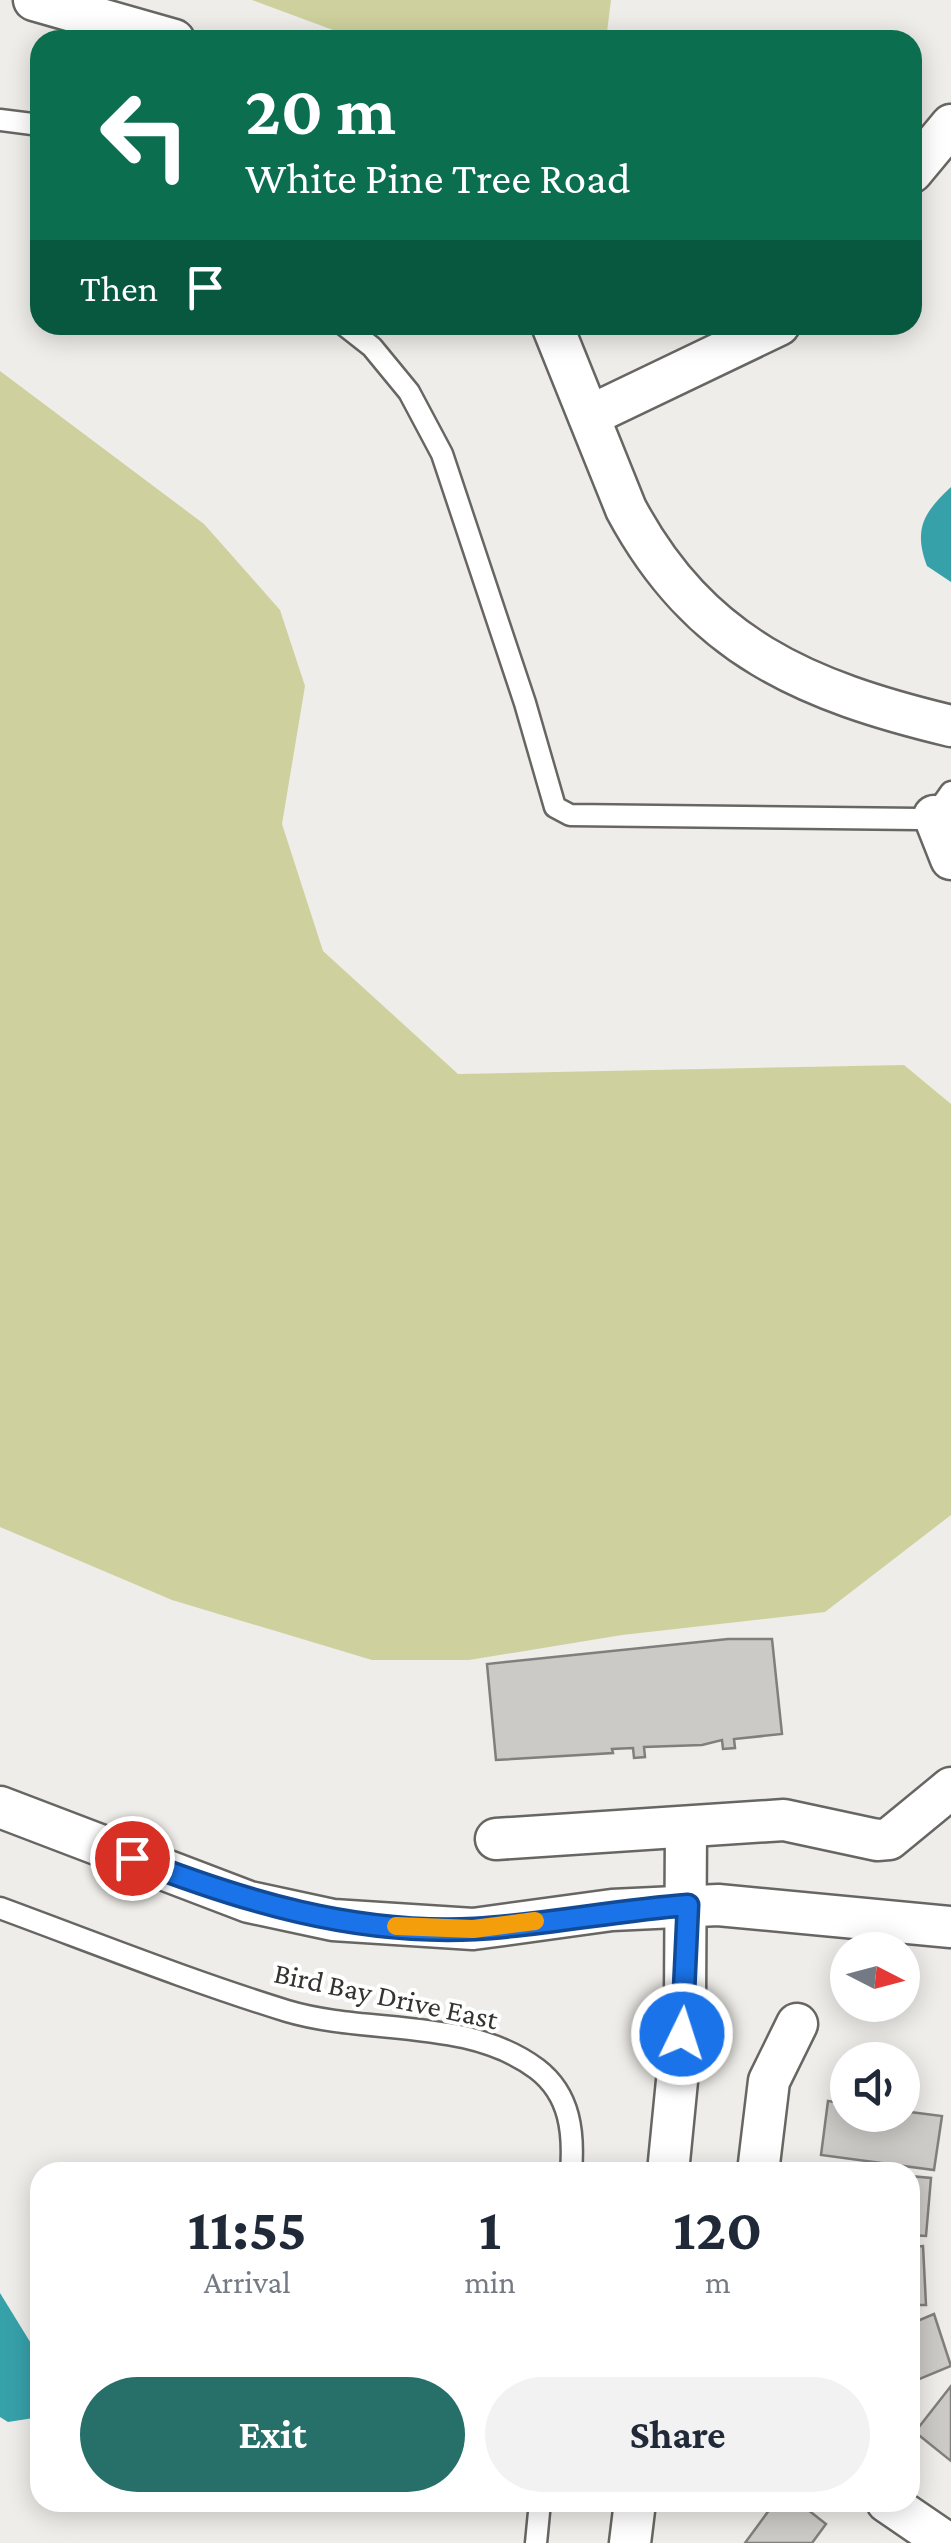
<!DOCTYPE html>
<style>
:root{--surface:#fff;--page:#f2f2f3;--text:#1f2937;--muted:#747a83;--accent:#27706a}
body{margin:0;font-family:"Crimson Pro",serif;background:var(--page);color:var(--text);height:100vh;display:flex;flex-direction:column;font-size:38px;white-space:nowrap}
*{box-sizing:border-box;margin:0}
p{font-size:32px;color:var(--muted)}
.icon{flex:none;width:55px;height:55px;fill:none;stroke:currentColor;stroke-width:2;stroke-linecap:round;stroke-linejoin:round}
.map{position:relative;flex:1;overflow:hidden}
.sheet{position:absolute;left:30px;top:2162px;width:890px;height:350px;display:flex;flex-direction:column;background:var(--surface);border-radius:30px;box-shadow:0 5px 25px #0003}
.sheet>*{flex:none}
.guide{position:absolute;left:30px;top:30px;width:892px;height:305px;border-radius:30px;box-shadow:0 5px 25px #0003;background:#0b6e4f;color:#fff;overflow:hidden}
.needle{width:65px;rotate:96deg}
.controls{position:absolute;left:830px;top:1932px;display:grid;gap:20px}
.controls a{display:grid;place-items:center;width:90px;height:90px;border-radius:50%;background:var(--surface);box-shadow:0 5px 25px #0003;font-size:50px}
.pin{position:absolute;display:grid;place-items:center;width:85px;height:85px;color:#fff;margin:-42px;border:5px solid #fff;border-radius:50%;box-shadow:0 2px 10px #0007}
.me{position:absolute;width:110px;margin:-55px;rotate:4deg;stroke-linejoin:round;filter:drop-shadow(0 0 8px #0008)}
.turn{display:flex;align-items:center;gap:35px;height:210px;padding:0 50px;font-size:45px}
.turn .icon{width:130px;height:130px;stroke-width:2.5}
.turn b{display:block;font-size:70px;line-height:85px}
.then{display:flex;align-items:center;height:95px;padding:0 50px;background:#0003;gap:20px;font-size:38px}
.eta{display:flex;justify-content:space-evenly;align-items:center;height:170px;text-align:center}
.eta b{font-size:60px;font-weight:700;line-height:70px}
.button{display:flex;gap:20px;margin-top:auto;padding:20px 50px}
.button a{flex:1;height:115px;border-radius:60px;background:var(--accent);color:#fff;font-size:40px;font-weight:700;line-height:115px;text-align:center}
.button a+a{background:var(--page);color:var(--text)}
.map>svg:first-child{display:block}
.green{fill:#ced19d}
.water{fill:#37a1aa}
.building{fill:#cccac6;stroke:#807f7c;stroke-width:2.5}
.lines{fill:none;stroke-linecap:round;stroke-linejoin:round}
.service-casing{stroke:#676663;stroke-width:25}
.minor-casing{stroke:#676663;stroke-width:45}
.service{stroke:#fff;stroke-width:20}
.minor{stroke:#fff;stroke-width:40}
.route-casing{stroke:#114b97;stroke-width:25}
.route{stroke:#1a73e8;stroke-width:18}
.slow{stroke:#f59e0b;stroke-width:18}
.labels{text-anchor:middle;stroke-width:8;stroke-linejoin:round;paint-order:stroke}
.street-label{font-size:30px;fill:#333331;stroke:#fff}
</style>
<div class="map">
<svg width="951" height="2543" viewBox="0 0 951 2543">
<rect width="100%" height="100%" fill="#eeede9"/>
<g class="green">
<polygon points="252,0 611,0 606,40 360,40"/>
<polygon points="0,371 204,524 280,610 305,686 282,824 323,951 458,1074 904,1065 951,1104 951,1515 825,1612 622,1635 469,1660 372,1660 172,1600 0,1527"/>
</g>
<g class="water">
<path d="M 951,487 L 951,582 L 927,566 C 913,529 924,512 951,487 Z"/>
<polygon points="0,2293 40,2358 40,2417 8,2422 0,2417"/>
</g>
<g class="building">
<polygon points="728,1639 772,1639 782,1734 734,1739 735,1748 723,1749 722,1740 702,1745 644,1747 645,1757 634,1758 633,1748 612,1749 613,1753 496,1760 487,1664"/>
<polygon points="828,2101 848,2104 848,2115 902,2115 902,2111 942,2116 934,2170 821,2155"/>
<polygon points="910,2176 931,2178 926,2236 910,2235"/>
<polygon points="923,2246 926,2305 910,2305 910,2247"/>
<polygon points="934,2314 951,2366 910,2383 910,2324"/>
<polygon points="951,2386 951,2461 915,2432"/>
<polygon points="775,2502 798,2502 826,2524 812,2543 745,2543"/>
</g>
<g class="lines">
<g class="service-casing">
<g id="service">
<polyline points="0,120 40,125"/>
<polyline points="344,325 372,347 409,392 442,454 525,703 555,807 570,815 919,819 934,816 951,792"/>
<path d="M 0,1908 C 95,1943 190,1981 287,2011 C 367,2035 468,2017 537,2069 C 571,2095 574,2134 571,2172"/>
<polyline points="536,2543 540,2502"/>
</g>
</g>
<g class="minor-casing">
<g id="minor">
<polyline points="34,0 174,40"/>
<polyline points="912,172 951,125"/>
<path d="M 552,325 L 626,509 C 700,647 806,691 951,726"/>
<polyline points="589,416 779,325"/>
<polyline points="934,816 951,859"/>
<polyline points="0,1807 249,1902 333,1920 473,1929 612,1910 718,1905 951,1927"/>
<polyline points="496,1839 784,1820 877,1840 889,1839 951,1788"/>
<polyline points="668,2172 685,2000 686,1828"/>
<polyline points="758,2172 769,2081 797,2024"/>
<polyline points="887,2502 947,2543"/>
<polyline points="630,2543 635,2502"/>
</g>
</g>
<use href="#service" class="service"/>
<use href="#minor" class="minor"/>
</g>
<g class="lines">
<g class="route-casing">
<path id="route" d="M 132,1858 C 242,1901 354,1935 475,1929 C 546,1925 617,1910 688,1905 L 682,2034"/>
</g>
<use href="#route" class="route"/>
<polyline class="slow" points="396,1926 473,1929 535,1921"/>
</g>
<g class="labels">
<g class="street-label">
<text transform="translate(386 1996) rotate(12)" y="10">Bird Bay Drive East</text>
</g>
</g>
</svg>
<div class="controls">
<a><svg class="needle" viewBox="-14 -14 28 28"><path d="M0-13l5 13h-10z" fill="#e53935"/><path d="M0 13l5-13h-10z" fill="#747a83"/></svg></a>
<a><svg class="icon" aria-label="sound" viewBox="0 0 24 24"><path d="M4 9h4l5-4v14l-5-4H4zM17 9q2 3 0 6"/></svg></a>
</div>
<div class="pin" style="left:132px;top:1858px;background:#d93025"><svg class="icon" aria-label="arrive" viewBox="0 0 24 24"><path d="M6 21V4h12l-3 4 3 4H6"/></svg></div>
<svg class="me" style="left:682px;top:2034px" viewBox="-20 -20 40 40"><circle r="17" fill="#1a73e8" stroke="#fff" stroke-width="3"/><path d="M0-11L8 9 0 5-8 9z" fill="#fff"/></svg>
<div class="guide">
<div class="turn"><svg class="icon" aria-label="left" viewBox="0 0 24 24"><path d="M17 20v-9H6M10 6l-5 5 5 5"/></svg><div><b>20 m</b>White Pine Tree Road</div></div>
<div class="then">Then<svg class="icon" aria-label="arrive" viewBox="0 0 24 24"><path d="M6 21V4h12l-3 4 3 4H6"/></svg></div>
</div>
<section class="sheet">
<div class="eta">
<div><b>11:55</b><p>Arrival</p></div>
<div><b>1</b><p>min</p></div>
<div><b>120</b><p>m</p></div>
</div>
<div class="button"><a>Exit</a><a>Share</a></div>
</section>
</div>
